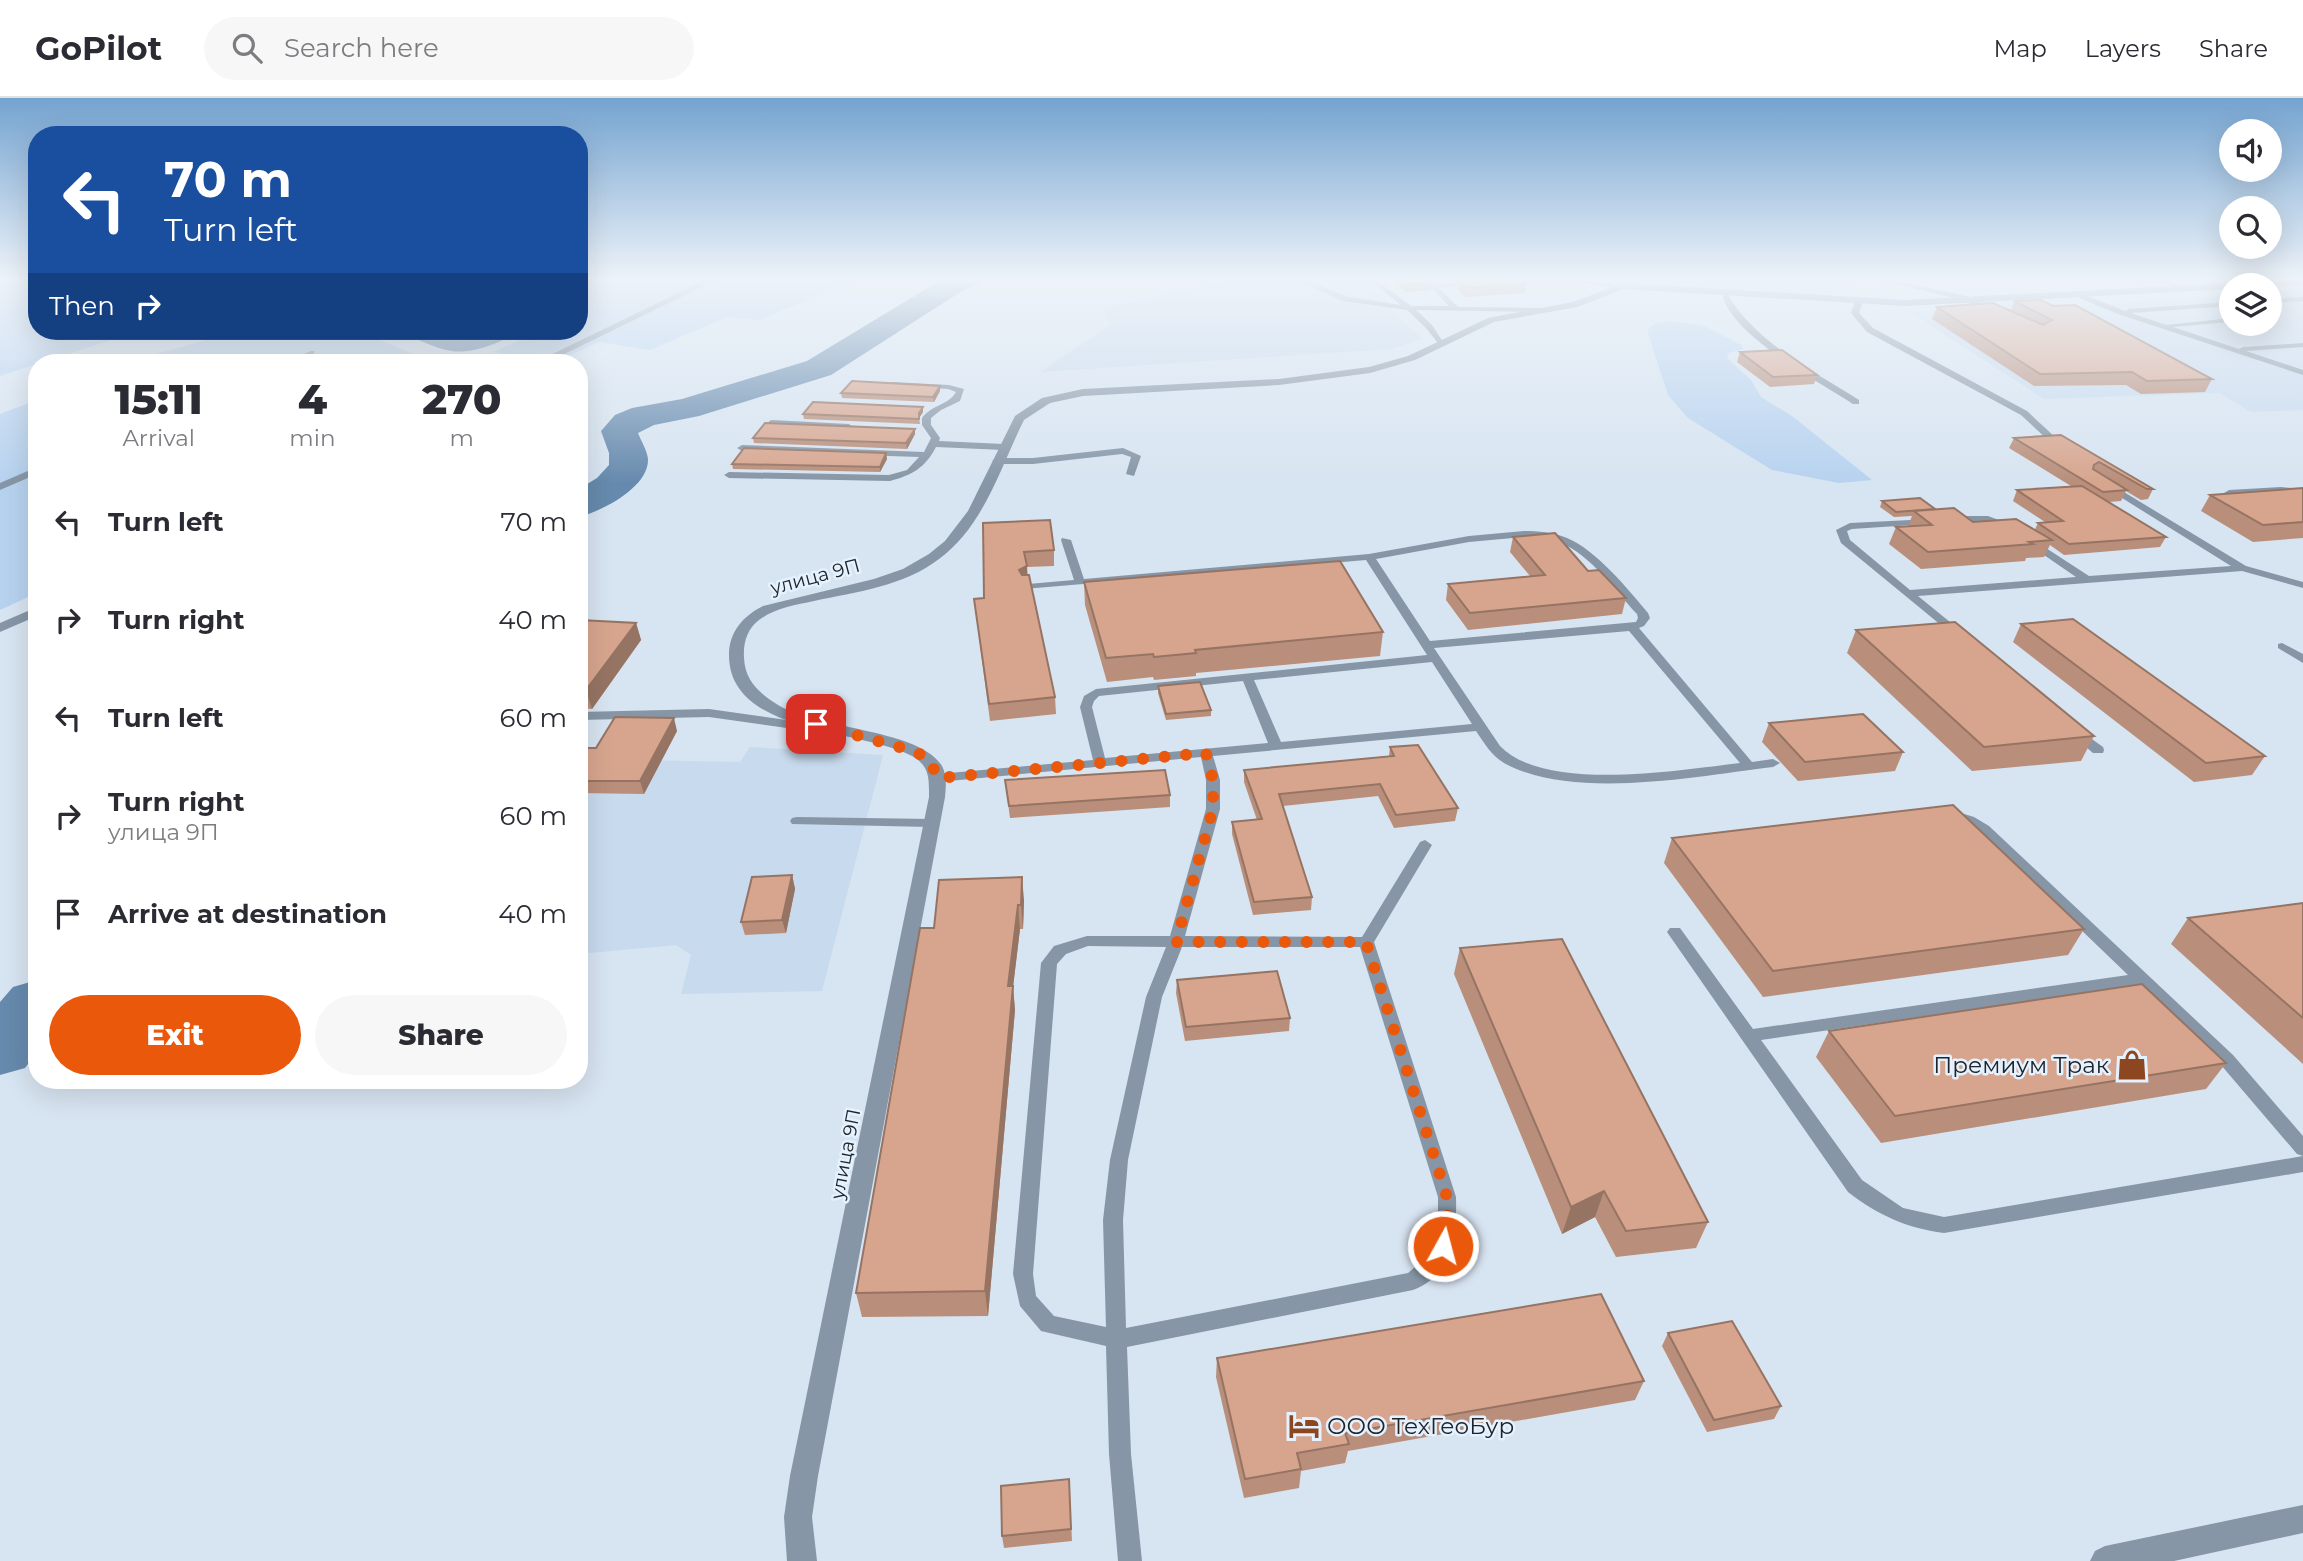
<!DOCTYPE html>
<meta charset="utf-8">
<style>
:root{--surface:#fff;--page:#f7f7f7;--text:#2b2b33;--muted:#7c7c81;--line:#e1e1e2;--accent:#ea580c}
body{margin:0;font-family:Montserrat,sans-serif;background:var(--page);color:var(--text);height:100vh;display:flex;flex-direction:column;font-size:26px;white-space:nowrap}
*{box-sizing:border-box;margin:0}
p{font-size:23px;color:var(--muted)}
.icon{flex:none;width:38px;height:38px;fill:none;stroke:currentColor;stroke-width:2;stroke-linecap:round;stroke-linejoin:round}
.map{position:relative;flex:1;overflow:hidden}
.panel{position:absolute;left:28px;top:256px;width:560px;height:735px;display:flex;flex-direction:column;background:var(--surface);border-radius:28px;box-shadow:0 7px 28px #0002}
.panel>*{flex:none}
.guide{position:absolute;left:28px;top:28px;width:560px;height:214px;border-radius:28px;box-shadow:0 7px 28px #0002;background:#1a4fa0;color:#fff;overflow:hidden}
.controls{position:absolute;left:2219px;top:21px;display:grid;gap:14px}
.controls a{display:grid;place-items:center;width:63px;height:63px;border-radius:50%;background:var(--surface);box-shadow:0 7px 28px #0002;font-size:35px}
.pin{position:absolute;display:grid;place-items:center;width:60px;height:60px;color:#fff;margin:-30px;border-radius:14px;box-shadow:0 4px 10px #0006}
.me{position:absolute;width:77px;margin:-38px;rotate:7deg;stroke-linejoin:round;filter:drop-shadow(0 0 5px #0008)}
.turn{display:flex;align-items:center;gap:24px;height:147px;padding:0 21px;font-size:32px}
.turn .icon{width:91px;height:91px;stroke-width:2.5}
.turn b{display:block;font-size:49px;line-height:60px}
.then{display:flex;align-items:center;height:66px;padding:0 21px;background:#0003;gap:14px;font-size:26px}
.eta{display:flex;justify-content:space-evenly;align-items:center;height:119px;text-align:center}
.eta b{font-size:42px;font-weight:800;line-height:49px}
.action{display:flex;gap:14px;margin-top:auto;padding:14px 21px}
.action a{flex:1;height:80px;border-radius:42px;background:var(--accent);color:#fff;font-size:28px;font-weight:800;line-height:80px;text-align:center}
.action a+a{background:var(--page);color:var(--text)}
ul{padding:0;list-style:none}
li{display:flex;align-items:center;gap:21px;height:98px;padding:0 21px}
li div{flex:1}
li b{display:block;font-size:26px}
li em{font-style:normal}
header{display:flex;align-items:center;gap:42px;box-sizing:border-box;height:98px;padding:0 35px;background:var(--surface);border-bottom:2px solid var(--line)}
header strong{font-size:33px}
nav{display:flex;gap:38px;margin-inline-start:auto;font-size:24px}
.search{width:490px;height:63px;background:var(--page);display:flex;align-items:center;gap:18px;box-sizing:border-box;padding:0 24px;border-radius:38px;color:var(--muted);font-size:26px}
.map>svg:first-child{display:block}
.built{fill:#c8daee}
.green{fill:#b7d2ef}
.water{fill:#668aad}
.lines{fill:none;stroke-linecap:round;stroke-linejoin:round}
.river{fill:#668aad;fill-rule:evenodd}
.lane{fill:#8696a6;fill-rule:evenodd}
.street{fill:#8696a6;fill-rule:evenodd}
.wall{fill:#b98e7a}
.shaded-wall{fill:#967463}
.building{fill:#d7a58e;stroke:#967463;stroke-width:2}
.route{stroke:#ea580c;stroke-width:12;stroke-dasharray:0 21.6}
.labels{text-anchor:middle;stroke-width:5;stroke-linejoin:round;paint-order:stroke}
.street-label{font-size:19px;fill:#202429;stroke:#e4f1ff}
.near-poi-label{font-size:23px;fill:#202429;stroke:#e4f1ff;text-anchor:end}
</style>
<header>
<strong>GoPilot</strong>
<div class="search"><svg class="icon" aria-label="search" viewBox="0 0 24 24"><circle cx="10" cy="10" r="6"/><path d="M15 15l6 6"/></svg>Search here</div>
<nav><a>Map</a><a>Layers</a><a>Share</a></nav>
</header>
<div class="map">
<svg width="2303" height="1463" viewBox="0 0 2303 1463">
<rect width="100%" height="100%" fill="#d7e4f1"/>
<g class="built">
<polygon points="1229,180 1365,180 1389,206 1387,208 1422,241 1391,251 1041,274 1110,227 1102,210 1227,183"/>
<polygon points="1634,180 1866,180 1870,181 1838,188 1831,197 1647,186"/>
<polygon points="2303,192 2303,312 2251,314 2219,295 2044,301 1910,214 2045,205 2067,209 2231,197 2231,226 2270,226 2270,195"/>
<polygon points="750,649 883,657 822,893 681,896 691,857 676,847 579,856 579,661 740,664"/>
</g>
<g class="green">
<polygon points="0,180 37,180 37,233 139,233 0,278"/>
<polygon points="579,180 860,180 760,222 727,219 650,252 599,244 554,264 493,254 541,233 579,233"/>
<polygon points="1668,223 1702,227 1741,247 1743,251 1729,255 1727,260 1751,282 1761,299 1792,318 1872,382 1839,385 1772,372 1688,320 1668,297 1647,232 1656,225"/>
<polygon points="239,233 348,233 370,238 433,264 127,264"/>
<polygon points="37,302 37,495 0,512 0,316"/>
</g>
<path class="water" d="M 398,233 L 514,233 L 519,235 C 461,262 454,258 398,233 Z"/>
<g class="lines">
<g class="river">
<path d="M 982,180 L 978,186 L 962,193 L 831,277 L 699,318 L 654,327 L 638,335 C 641,343 647,352 648,361 C 649,389 602,413 579,419 L 579,391 L 597,380 L 609,367 L 609,355 L 601,333 L 615,317 L 632,310 L 682,301 L 807,263 L 944,180 Z"/>
<polygon points="37,882 37,954 25,970 0,977 0,904 13,889"/>
</g>
<g class="lane">
<polygon points="1292,180 1301,180 1348,199 1401,207 1367,180 1374,180 1411,208 1449,208 1431,189 1431,187 1475,182 1477,185 1439,190 1458,209 1548,210 1552,212 1548,214 1416,212 1432,227 1445,247 1441,249 1426,230 1407,212 1343,203"/>
<polygon points="1570,180 1626,188 1623,190 1561,183 1502,185 1499,183 1502,181"/>
<polygon points="1871,180 1883,180 1967,198 1998,213 1991,215 1962,202"/>
<polygon points="2153,180 2162,180 2187,191 2182,192"/>
<polygon points="2213,180 2222,180 2238,187 2231,188"/>
<path d="M 1722,194 L 1726,194 C 1756,245 1810,271 1859,302 L 1859,306 L 1853,306 C 1819,284 1727,235 1722,194 Z"/>
<polygon points="2082,196 2125,213 2129,211 2231,204 2231,208 2131,215 2166,227 2231,220 2231,224 2173,229 2239,251 2243,249 2303,245 2303,249 2246,253 2303,272 2303,277 2118,216 2079,200"/>
<polygon points="2303,199 2303,203 2270,205 2270,201"/>
<polygon points="1856,201 1863,203 1859,215 1873,230 2027,313 2056,340 2056,344 2050,344 2021,317 1867,234 1851,215"/>
<polygon points="311,253 314,253 314,257 294,264 284,264"/>
<path d="M 892,284 L 949,287 L 964,291 L 960,303 L 941,312 L 931,320 L 931,327 L 940,340 L 939,343 L 1004,346 L 1009,349 L 1004,352 L 936,349 C 925,370 912,377 890,383 L 729,380 L 724,377 L 729,374 L 889,377 L 907,372 L 919,359 L 742,353 L 737,350 L 742,347 L 924,354 L 931,340 L 922,327 L 922,320 C 931,307 949,307 956,294 L 948,291 L 895,288 L 891,286 Z"/>
<polygon points="772,322 849,326 853,329 849,332 769,327 769,323"/>
<polygon points="1123,350 1141,358 1134,378 1126,376 1131,359 1122,356 1033,366 997,366 992,363 997,360 1033,360"/>
<polygon points="37,369 37,376 0,392 0,385"/>
<polygon points="2109,385 2246,468 2303,484 2303,490 2242,473 1918,498 1961,533 1961,537 1953,537 1841,445 1836,432 1850,425 1931,421 1931,425 1927,426 1852,431 1847,433 1850,442 1910,492 2076,479 2028,446 2027,444 2032,441 2089,478 2231,468 2106,390 2104,388"/>
<polygon points="2281,389 2303,391 2303,397 2281,395 2229,398 2224,395 2229,392"/>
<polygon points="1951,418 1988,418 2015,428 2010,431 1987,424 1947,423 1946,421"/>
<path d="M 1524,433 C 1538,433 1553,434 1567,440 C 1595,451 1629,492 1648,515 L 1650,520 L 1644,528 L 1639,530 L 1752,664 L 1773,661 L 1780,665 L 1773,669 C 1697,678 1574,703 1504,665 C 1492,658 1484,645 1476,633 L 1213,658 L 1220,682 L 1220,711 L 1185,838 L 1362,839 L 1420,744 L 1425,742 L 1432,747 L 1374,844 L 1456,1099 C 1457,1135 1453,1177 1413,1192 L 1127,1249 L 1131,1356 L 1142,1463 L 1118,1463 L 1109,1356 L 1106,1248 L 1041,1233 L 1020,1208 L 1013,1176 L 1041,865 L 1054,848 L 1087,838 L 1170,838 L 1206,711 L 1206,682 L 1201,659 L 938,684 L 931,680 L 938,676 L 1093,662 L 1080,609 L 1084,598 L 1096,591 L 1427,557 L 1366,462 L 1024,491 L 1023,489 L 1028,486 L 1074,482 L 1061,442 L 1062,440 L 1071,442 L 1084,481 L 1369,456 L 1469,438 ZM 1524,439 C 1536,439 1549,439 1561,445 C 1592,458 1614,492 1637,516 L 1638,520 L 1636,524 L 1430,543 L 1376,461 L 1469,444 ZM 1629,533 L 1740,665 C 1680,672 1545,695 1500,648 L 1434,550 ZM 1432,564 L 1472,626 L 1281,644 L 1254,582 ZM 1243,583 L 1268,645 L 1105,660 L 1092,609 L 1094,603 L 1099,598 ZM 1088,848 L 1166,849 L 1146,899 L 1110,1062 L 1103,1122 L 1106,1229 L 1054,1218 L 1036,1198 L 1033,1176 L 1057,866 L 1066,856 ZM 1182,849 L 1360,849 L 1438,1099 C 1438,1138 1439,1149 1408,1175 L 1126,1230 L 1123,1122 L 1128,1062 L 1162,899 Z"/>
<polygon points="2282,545 2303,556 2303,565 2278,550 2278,546"/>
<polygon points="709,611 822,627 828,631 822,635 709,619 579,622 579,614"/>
<polygon points="2075,629 2103,649 2104,652 2103,655 2093,655 2071,636 2069,633 2071,630"/>
<path d="M 1951,712 L 1974,719 L 1989,728 L 2233,957 L 2303,1038 L 2303,1058 L 2297,1056 L 2221,967 L 2138,887 L 1761,942 L 1862,1082 L 1903,1110 L 1944,1119 L 2303,1058 L 2303,1074 L 1944,1135 C 1906,1130 1878,1117 1848,1094 L 1667,834 L 1670,830 L 1680,830 L 1753,931 L 2128,877 L 1979,734 C 1968,728 1953,724 1944,716 L 1946,713 Z"/>
<polygon points="797,719 931,721 938,725 931,729 792,726 790,723 792,720"/>
</g>
<g class="street">
<polygon points="709,180 720,180 548,264 536,264"/>
<polygon points="2303,181 2303,187 2240,187 2244,184"/>
<path d="M 1623,185 L 1905,202 L 2231,185 L 2235,187 L 2231,187 L 2231,191 L 1905,208 L 1624,191 L 1577,209 L 1494,224 L 1415,262 L 1370,275 L 1279,287 L 1083,298 L 1050,305 L 1024,322 C 1000,370 984,428 939,461 C 904,488 856,494 814,503 C 795,507 775,510 759,522 C 747,531 743,545 744,560 C 745,582 758,594 775,605 C 814,632 919,630 942,668 C 947,677 946,689 945,699 L 818,1378 L 812,1419 L 817,1463 L 787,1463 L 784,1419 L 790,1378 L 929,699 C 929,681 930,668 912,658 C 862,631 729,637 729,557 C 729,534 743,518 763,508 L 874,481 L 903,471 L 929,456 L 945,443 L 968,413 L 1015,318 L 1042,300 L 1083,291 L 1279,281 L 1369,269 L 1408,258 L 1488,220 L 1573,204 Z"/>
<polygon points="37,509 37,518 0,534 0,525"/>
<polygon points="2303,1407 2303,1435 2174,1463 2090,1463 2095,1453 2105,1448"/>
</g>
</g>
<g class="wall">
<polygon points="1390,180 1433,180 1431,192 1406,194"/>
<polygon points="1444,180 1507,180 1447,183"/>
<polygon points="1459,183 1527,186 1525,195 1466,199 1458,192"/>
<polygon points="2014,203 2212,281 2205,294 2141,296 2126,287 2034,288 1932,221 1937,209 2011,213"/>
<polygon points="1740,254 1817,277 1814,286 1770,289 1737,264"/>
<polygon points="940,288 940,293 934,304 842,300 841,295"/>
<polygon points="923,309 923,314 919,320 920,326 804,321 803,316"/>
<polygon points="915,331 915,336 907,351 754,345 753,340"/>
<polygon points="2061,337 2153,391 2148,401 2141,402 2126,393 2121,403 2109,404 2166,439 2160,449 2064,457 2050,447 2044,459 2026,460 2025,463 1921,471 1889,446 1896,429 1908,428 1912,418 1894,419 1880,409 1882,403 1935,412 1973,424 2035,431 2038,425 2045,424 2013,403 2017,392 2071,388 2009,350 2014,340"/>
<polygon points="886,355 887,361 880,374 733,371 732,366"/>
<polygon points="2303,390 2303,440 2253,444 2201,413 2210,397"/>
<polygon points="983,425 1054,452 1054,468 1027,469 1027,477 1055,599 1056,616 990,623 974,501 984,500"/>
<polygon points="1513,439 1588,473 1626,500 1622,516 1468,532 1446,502 1448,486 1530,478 1510,454"/>
<polygon points="1084,484 1383,534 1380,558 1196,575 1196,578 1154,582 1153,579 1107,584 1085,507"/>
<polygon points="579,523 636,525 641,542 592,611 579,610"/>
<polygon points="2021,526 2265,658 2252,677 2194,684 2013,544"/>
<polygon points="1856,532 2094,638 2081,663 1972,673 1847,555"/>
<polygon points="1158,588 1211,612 1211,618 1166,622 1158,595"/>
<polygon points="1769,625 1903,654 1895,673 1798,683 1762,644"/>
<polygon points="677,633 644,696 579,695 579,650 596,650"/>
<polygon points="1390,649 1458,710 1455,723 1394,730 1378,698 1283,708 1312,799 1311,812 1253,817 1232,736 1232,724 1257,722 1244,684 1244,672 1389,658"/>
<polygon points="1005,682 1170,697 1170,709 1010,720"/>
<polygon points="1672,740 2084,831 2068,857 1763,899 1664,765"/>
<polygon points="792,777 795,791 786,835 745,837 741,824"/>
<polygon points="1024,802 1023,831 1020,831 1013,889 1015,912 988,1218 862,1219 856,1195 934,830"/>
<polygon points="2303,805 2303,966 2171,846 2188,820"/>
<polygon points="1460,850 1708,1124 1696,1150 1616,1159 1595,1119 1562,1136 1454,876"/>
<polygon points="1177,882 1290,920 1289,933 1185,943 1176,895"/>
<polygon points="1829,933 2226,965 2206,991 1881,1045 1816,959"/>
<polygon points="1668,1235 1781,1308 1774,1321 1707,1334 1662,1248"/>
<polygon points="1217,1260 1644,1283 1635,1302 1348,1353 1345,1365 1301,1373 1299,1390 1244,1400 1216,1279"/>
<polygon points="1069,1381 1072,1443 1004,1450 1002,1438"/>
</g>
<g class="shaded-wall">
<polygon points="940,288 940,293 934,304 933,299"/>
<polygon points="923,309 923,314 919,320 919,315"/>
<polygon points="915,331 915,336 907,351 906,345"/>
<polygon points="886,355 887,361 880,374 880,369"/>
<polygon points="1027,468 1028,483 1020,488 1019,472"/>
<polygon points="636,525 641,542 592,611 586,592"/>
<polygon points="674,620 677,633 644,696 640,683"/>
<polygon points="792,777 795,791 786,835 782,822"/>
<polygon points="1022,779 1024,802 1023,831 1021,807"/>
<polygon points="1018,807 1020,831 1013,889 1015,912 988,1218 985,1193 1008,888"/>
<polygon points="1604,1093 1595,1119 1562,1136 1571,1109"/>
</g>
<g class="building">
<polygon points="1399,180 1431,180 1429,182 1432,185 1407,186"/>
<polygon points="1519,180 1527,186 1467,190 1459,183"/>
<polygon points="2041,202 2053,208 2075,207 2212,281 2147,283 2132,274 2040,276 1937,209 1993,205 2043,227 2052,222 2014,203"/>
<polygon points="1782,252 1817,277 1773,279 1740,254"/>
<polygon points="852,283 940,288 933,299 841,295"/>
<polygon points="813,304 923,309 919,315 919,321 803,316"/>
<polygon points="765,325 915,331 906,345 753,340"/>
<polygon points="2061,337 2153,391 2147,391 2099,364 2094,367 2093,371 2127,392 2103,394 2014,340"/>
<polygon points="744,350 886,355 880,369 732,366"/>
<polygon points="2082,388 2166,439 2069,446 2038,425 2063,423 2017,392"/>
<polygon points="2303,390 2303,424 2263,427 2210,397"/>
<polygon points="1920,400 1935,411 1896,414 1882,403"/>
<polygon points="1954,410 1973,424 2016,421 2052,442 2029,444 2033,446 1928,454 1896,429 1932,427 1914,413"/>
<polygon points="1050,422 1054,452 1024,454 1027,468 1019,472 1022,477 1029,477 1055,599 989,606 974,501 984,500 983,425"/>
<polygon points="1555,435 1588,473 1599,472 1626,500 1470,515 1448,486 1545,477 1513,439"/>
<polygon points="1340,463 1383,534 1195,552 1196,555 1154,559 1153,556 1106,560 1084,484"/>
<polygon points="2073,521 2265,658 2206,665 2021,526"/>
<polygon points="580,522 636,525 586,592 579,592"/>
<polygon points="1955,524 2094,638 1984,649 1856,532"/>
<polygon points="1200,584 1211,612 1166,616 1158,588"/>
<polygon points="1863,616 1903,654 1805,664 1769,625"/>
<polygon points="615,619 674,620 640,683 579,683 579,650 596,650"/>
<polygon points="1418,647 1458,710 1396,717 1380,686 1279,696 1312,799 1254,804 1232,724 1262,721 1244,672 1394,658 1390,649"/>
<polygon points="1165,672 1170,697 1009,708 1005,682"/>
<polygon points="1953,707 2084,831 1773,873 1672,740"/>
<polygon points="792,777 782,822 741,824 752,779"/>
<polygon points="1022,779 1021,807 1018,807 1008,888 1013,888 985,1193 856,1195 920,830 934,830 939,782"/>
<polygon points="2303,805 2303,920 2188,820"/>
<polygon points="1562,841 1708,1124 1626,1133 1604,1093 1571,1109 1460,850"/>
<polygon points="1277,873 1290,920 1186,929 1177,882"/>
<polygon points="2142,886 2226,965 1895,1018 1829,933"/>
<polygon points="1601,1196 1644,1283 1345,1335 1349,1346 1297,1355 1301,1371 1245,1381 1217,1260"/>
<polygon points="1732,1223 1781,1308 1714,1322 1668,1235"/>
<polygon points="1069,1381 1071,1431 1002,1438 1001,1388"/>
</g>
<linearGradient id="sky" x2="0" y2="1"><stop stop-color="#74a3d0"/><stop offset="0.47" stop-color="#edf3f9"/><stop offset="1" stop-color="#edf3f9" stop-opacity="0"/></linearGradient>
<rect width="2303" height="385" fill="url(#sky)"/>
<g class="lines">
<polyline class="route" points="816,626 914,653 929,661 938,680 1206,655 1213,682 1213,711 1176,844 1366,844 1447,1099 1448,1133 1443,1148"/>
</g>
<defs>
<g id="shop-bare" transform="scale(2.415)"><path d="M-5-2.5h2.3a2.7 3.5 0 0 1 5.4 0H5L5.5 6h-11ZM-1.5-2.5h3a1.5 2.3 0 0 0-3 0Z" fill="#8c4620" stroke="#e4f1ff" stroke-width="2.5" paint-order="stroke"/></g>
<g id="hotel-bare" transform="scale(2.415)"><path d="M-6-4.5h1.5V1H6V5H4.5V3h-9V5H-6ZM-4 0a1.8 1.8 0 1 1 3.6 0ZM.5 0V-2.5h3Q6-2.5 6 0Z" fill="#8c4620" stroke="#e4f1ff" stroke-width="2.5" paint-order="stroke"/></g>
</defs>
<g fill-rule="evenodd">
<use href="#shop-bare" x="2132" y="967"/>
<use href="#hotel-bare" x="1304" y="1328"/>
</g>
<g class="labels">
<g class="street-label">
<text transform="translate(815 478) rotate(-15)" y="7">улица 9П</text>
<text transform="translate(845 1056) rotate(-79)" y="7">улица 9П</text>
</g>
<g class="near-poi-label">
<text x="2109" y="975">Премиум Трак</text>
<text x="1327" y="1336" text-anchor="start">ООО ТехГеоБур</text>
</g>
</g>
</svg>
<div class="controls">
<a><svg class="icon" aria-label="sound" viewBox="0 0 24 24"><path d="M4 9h4l5-4v14l-5-4H4zM17 9q2 3 0 6"/></svg></a>
<a><svg class="icon" aria-label="search" viewBox="0 0 24 24"><circle cx="10" cy="10" r="6"/><path d="M15 15l6 6"/></svg></a>
<a><svg class="icon" aria-label="layers" viewBox="0 0 24 24"><path d="M12 4l9 5-9 5-9-5zM3 14l9 5 9-5"/></svg></a>
</div>
<div class="pin" style="left:816px;top:626px;background:#d93025"><svg class="icon" aria-label="arrive" viewBox="0 0 24 24"><path d="M6 21V4h12l-3 4 3 4H6"/></svg></div>
<svg class="me" style="left:1443px;top:1148px" viewBox="-20 -20 40 40"><circle r="17" fill="#ea580c" stroke="#fff" stroke-width="3"/><path d="M0-11L8 9 0 5-8 9z" fill="#fff"/></svg>
<div class="guide">
<div class="turn"><svg class="icon" aria-label="left" viewBox="0 0 24 24"><path d="M17 20v-9H6M10 6l-5 5 5 5"/></svg><div><b>70 m</b>Turn left</div></div>
<div class="then">Then<svg class="icon" aria-label="right" viewBox="0 0 24 24"><path d="M7 20v-9h11M14 6l5 5-5 5"/></svg></div>
</div>
<section class="panel">
<div class="eta">
<div><b>15:11</b><p>Arrival</p></div>
<div><b>4</b><p>min</p></div>
<div><b>270</b><p>m</p></div>
</div>
<ul>
<li><svg class="icon" aria-label="left" viewBox="0 0 24 24"><path d="M17 20v-9H6M10 6l-5 5 5 5"/></svg><div><b>Turn left</b></div><em>70 m</em></li>
<li><svg class="icon" aria-label="right" viewBox="0 0 24 24"><path d="M7 20v-9h11M14 6l5 5-5 5"/></svg><div><b>Turn right</b></div><em>40 m</em></li>
<li><svg class="icon" aria-label="left" viewBox="0 0 24 24"><path d="M17 20v-9H6M10 6l-5 5 5 5"/></svg><div><b>Turn left</b></div><em>60 m</em></li>
<li><svg class="icon" aria-label="right" viewBox="0 0 24 24"><path d="M7 20v-9h11M14 6l5 5-5 5"/></svg><div><b>Turn right</b><p>улица 9П</p></div><em>60 m</em></li>
<li><svg class="icon" aria-label="arrive" viewBox="0 0 24 24"><path d="M6 21V4h12l-3 4 3 4H6"/></svg><div><b>Arrive at destination</b></div><em>40 m</em></li>
</ul>
<div class="action"><a>Exit</a><a>Share</a></div>
</section>
</div>
